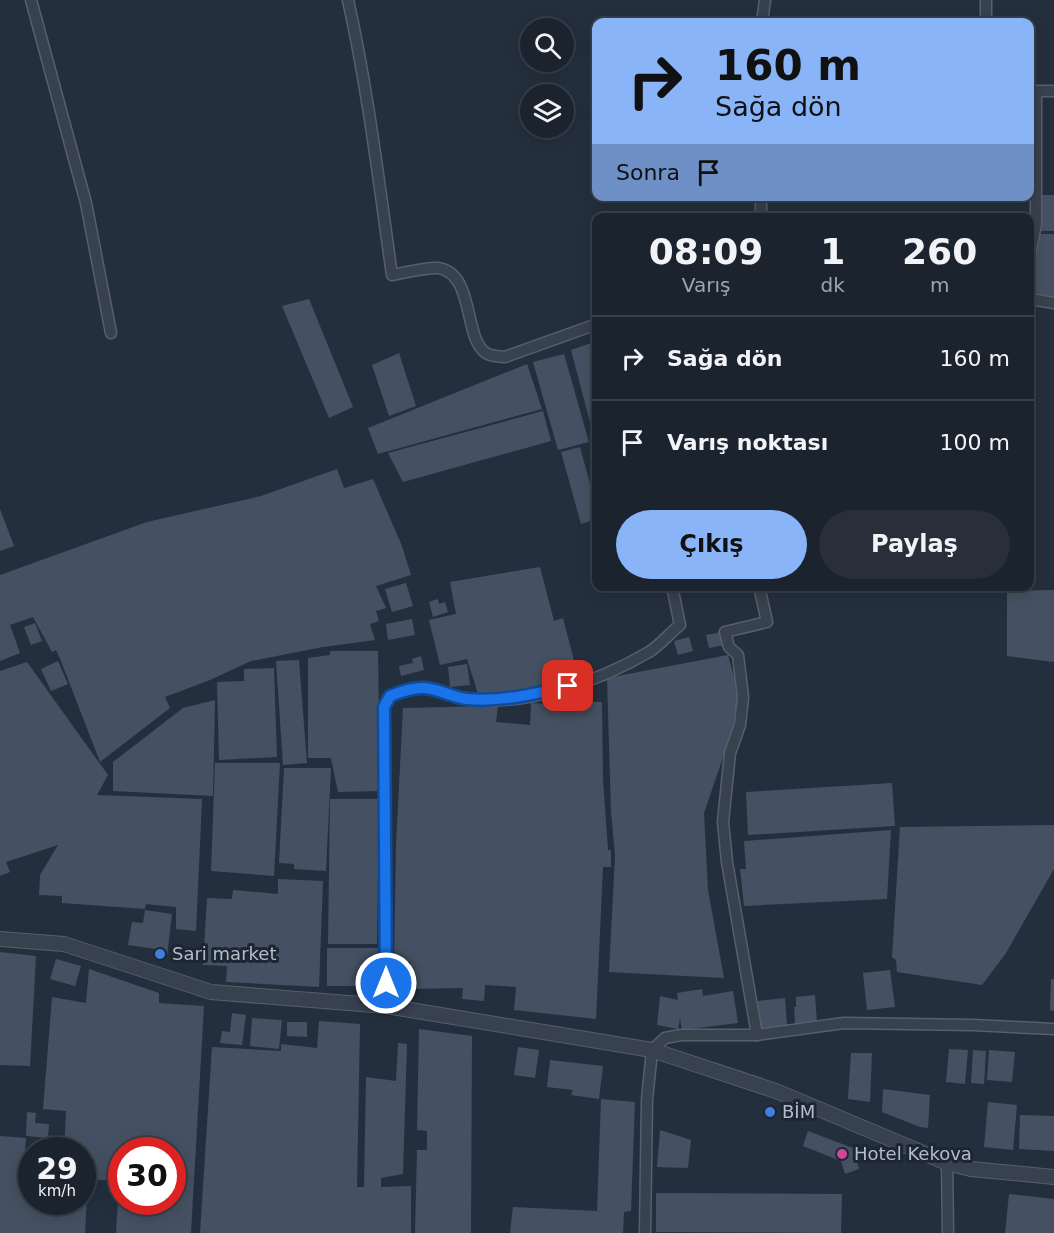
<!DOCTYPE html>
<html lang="tr">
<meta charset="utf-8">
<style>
:root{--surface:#1b232e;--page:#282f3a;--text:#f1f3f6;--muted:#a0a4aa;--line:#39404a;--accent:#8ab4f8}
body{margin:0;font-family:"DejaVu Sans",sans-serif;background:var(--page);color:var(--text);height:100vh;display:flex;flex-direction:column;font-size:22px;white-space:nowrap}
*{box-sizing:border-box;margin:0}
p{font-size:20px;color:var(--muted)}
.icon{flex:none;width:33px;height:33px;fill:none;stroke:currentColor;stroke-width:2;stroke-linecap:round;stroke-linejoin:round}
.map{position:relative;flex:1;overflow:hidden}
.sheet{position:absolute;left:592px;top:213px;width:442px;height:378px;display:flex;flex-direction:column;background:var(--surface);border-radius:12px;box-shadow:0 3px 15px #0003,0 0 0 2px var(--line)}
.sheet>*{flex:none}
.hud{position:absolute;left:592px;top:18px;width:442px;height:183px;border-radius:12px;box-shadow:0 3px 15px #0003,0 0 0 2px var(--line);background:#8ab4f8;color:#111;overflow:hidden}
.buttons{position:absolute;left:520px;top:18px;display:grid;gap:12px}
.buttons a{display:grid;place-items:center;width:54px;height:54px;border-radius:50%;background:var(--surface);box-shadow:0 3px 15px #0003,0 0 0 2px var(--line);font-size:30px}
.speed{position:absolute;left:18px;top:1137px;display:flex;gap:12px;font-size:30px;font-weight:700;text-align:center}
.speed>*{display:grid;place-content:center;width:78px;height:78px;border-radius:50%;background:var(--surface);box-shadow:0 3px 15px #0003,0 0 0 2px var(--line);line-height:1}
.speed small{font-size:15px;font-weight:400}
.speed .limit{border:9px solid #d22;background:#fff;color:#111}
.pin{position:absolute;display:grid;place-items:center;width:51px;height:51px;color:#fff;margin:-26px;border-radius:12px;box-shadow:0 3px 9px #0006}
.me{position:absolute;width:66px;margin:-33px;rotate:0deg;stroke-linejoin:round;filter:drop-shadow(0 0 4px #0008)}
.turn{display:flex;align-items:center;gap:21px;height:126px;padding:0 24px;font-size:27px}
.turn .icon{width:78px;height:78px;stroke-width:2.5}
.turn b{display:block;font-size:42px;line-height:51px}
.then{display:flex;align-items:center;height:57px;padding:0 24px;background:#0003;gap:12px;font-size:22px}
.eta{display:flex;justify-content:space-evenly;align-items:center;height:102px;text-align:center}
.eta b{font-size:36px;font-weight:700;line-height:42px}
.cta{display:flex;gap:12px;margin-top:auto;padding:12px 24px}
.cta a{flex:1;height:69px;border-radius:36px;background:var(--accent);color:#111;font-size:24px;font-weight:700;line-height:69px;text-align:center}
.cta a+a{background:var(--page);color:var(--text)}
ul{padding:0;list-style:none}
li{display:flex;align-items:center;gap:18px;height:84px;padding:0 24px;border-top:2px solid var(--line)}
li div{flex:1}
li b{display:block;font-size:22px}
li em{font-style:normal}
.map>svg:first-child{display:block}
.building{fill:#455162;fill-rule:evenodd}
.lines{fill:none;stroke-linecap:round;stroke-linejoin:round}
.minor-casing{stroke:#565f6c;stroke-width:13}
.tertiary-casing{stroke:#565f6c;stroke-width:16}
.minor{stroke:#38414e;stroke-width:10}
.tertiary{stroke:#38414e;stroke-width:14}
.route-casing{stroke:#114b97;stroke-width:15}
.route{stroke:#1a73e8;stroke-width:10}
.shop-dot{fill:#3f7fe0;stroke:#1d2633;stroke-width:2}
.hotel-dot{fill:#d1479c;stroke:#1d2633;stroke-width:2}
.labels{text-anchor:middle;stroke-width:6;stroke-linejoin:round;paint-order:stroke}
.poi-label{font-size:18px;fill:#b4bcc9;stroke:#1d2633;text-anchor:start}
</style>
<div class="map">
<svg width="1054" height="1233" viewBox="0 0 1054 1233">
<rect width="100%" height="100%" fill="#242f3e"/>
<g class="building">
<polygon points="1042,195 1054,195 1054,231 1041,231"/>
<polygon points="1039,234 1054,234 1054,299 1030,296"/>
<polygon points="309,299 353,407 329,418 282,306"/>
<polygon points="597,341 597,445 596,445 571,350"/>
<polygon points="399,353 416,406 389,416 372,365"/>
<polygon points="564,354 589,442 558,450 533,362"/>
<polygon points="527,364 542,409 378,454 368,428"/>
<polygon points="543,411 551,441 403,482 388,453"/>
<polygon points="580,447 597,509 597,519 581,524 561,452"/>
<polygon points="337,469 344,488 373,479 402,546 411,575 376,586 386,608 376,611 379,621 370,624 375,640 323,647 251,661 210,680 165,697 170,708 100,762 61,661 56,650 52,652 33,617 10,625 20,653 0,661 0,575 147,522 261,496"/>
<polygon points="0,509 14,546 0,551"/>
<polygon points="540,567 554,621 563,618 579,680 520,695 478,694 467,659 440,665 429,620 456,614 450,582"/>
<polygon points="406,583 413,606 392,612 385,589"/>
<polygon points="1054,590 1054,662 1007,656 1007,591"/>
<polygon points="438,599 439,604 445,602 448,612 433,617 429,602"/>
<polygon points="412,619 415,635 388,640 386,624"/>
<polygon points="35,623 42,641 31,645 24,627"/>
<polygon points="722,632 725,645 709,648 706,635"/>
<polygon points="689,637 693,651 678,655 674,641"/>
<polygon points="330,651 378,651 380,791 338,792 331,758 308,758 308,658 330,655"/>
<polygon points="728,655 739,695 732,731 704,813 708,890 724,978 609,972 615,856 611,812 607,678"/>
<polygon points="421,656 424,670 401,676 399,666 413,663 412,659"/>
<polygon points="299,660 307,763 283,765 276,661"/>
<polygon points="58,661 68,684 51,691 41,669"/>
<polygon points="27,662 108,775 97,795 202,799 196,931 176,929 176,907 146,904 145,909 62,903 62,896 39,895 40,875 58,845 6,862 10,872 0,876 0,671"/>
<polygon points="467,664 470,685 450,687 448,667"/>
<polygon points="274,668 277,757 219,760 217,682 244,681 244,669"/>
<polygon points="215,700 213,796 113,791 113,762 183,708"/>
<polygon points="547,700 602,702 603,779 608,850 611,850 611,867 603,867 596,1019 514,1010 516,987 485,985 484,1001 462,999 463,988 408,989 410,962 394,962 396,845 403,708 498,706 496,722 530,725 531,703 547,704"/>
<polygon points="215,763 280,763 274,876 211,871"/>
<polygon points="284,768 331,768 326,871 294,869 294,864 279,863"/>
<polygon points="892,783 895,826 748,835 746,792"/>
<polygon points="330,799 379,799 377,944 328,944"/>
<polygon points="1054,825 1054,869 1006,953 982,985 897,972 896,960 892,957 900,827"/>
<polygon points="891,830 887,899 744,906 740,869 746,869 744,841"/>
<polygon points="278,879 323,881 319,987 226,982 227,966 203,965 207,898 232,899 233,890 278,894"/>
<polygon points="145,910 172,914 167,956 155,954 156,949 128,945 132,922 143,923"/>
<rect x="327" y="948" width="51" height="38"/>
<polygon points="0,952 36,956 30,1066 0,1065"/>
<polygon points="56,959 81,966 75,986 50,979"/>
<path d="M 89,969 L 159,993 L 159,1003 L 204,1006 L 191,1233 L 116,1233 L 119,1181 L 88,1179 L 85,1233 L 0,1233 L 0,1136 L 26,1138 L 25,1154 L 32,1154 L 32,1202 L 82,1202 L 82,1150 L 64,1150 L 66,1111 L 43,1109 L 52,997 L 86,1003 ZM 122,1150 L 172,1150 L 172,1202 L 122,1202 Z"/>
<polygon points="890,970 895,1007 867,1010 863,973"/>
<polygon points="1051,979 1054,979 1054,1011 1050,1010"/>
<polygon points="702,989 703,996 733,991 738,1023 682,1030 680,1019 678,1029 657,1025 660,996 678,1000 677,993"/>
<polygon points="815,995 817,1023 795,1024 794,1007 796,1007 796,997"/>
<polygon points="785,998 787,1026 760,1028 758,1001"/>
<polygon points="232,1013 246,1015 242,1045 220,1043 222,1031 230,1032"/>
<polygon points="252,1018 282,1020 279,1049 250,1046"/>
<polygon points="319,1021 360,1024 357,1187 364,1187 366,1077 396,1081 398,1043 407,1044 403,1174 381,1178 381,1187 411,1186 411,1233 200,1233 212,1047 281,1051 281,1044 317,1048"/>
<polygon points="287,1022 307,1022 307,1037 287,1036"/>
<polygon points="419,1029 472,1036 471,1233 415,1233 417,1150 427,1150 427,1131 417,1130"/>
<polygon points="518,1047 539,1050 535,1078 514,1075"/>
<polygon points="949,1049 968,1050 965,1084 946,1082"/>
<polygon points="973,1050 986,1051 984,1084 971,1083"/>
<polygon points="989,1050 1015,1052 1012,1082 987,1080"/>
<polygon points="851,1053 872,1053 870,1102 848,1099"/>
<polygon points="550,1060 603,1066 599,1099 571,1095 573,1090 547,1087"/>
<polygon points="883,1089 930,1095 928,1128 920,1127 882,1112"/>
<polygon points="601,1099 635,1102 631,1211 624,1212 623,1233 510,1233 513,1207 597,1211"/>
<polygon points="988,1102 1017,1105 1013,1150 984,1147"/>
<polygon points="27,1112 36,1113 35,1123 49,1124 48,1138 26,1136"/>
<polygon points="1020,1115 1054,1116 1054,1151 1019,1149"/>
<polygon points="660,1130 691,1140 688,1168 657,1167"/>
<polygon points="808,1131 853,1148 859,1169 845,1174 841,1161 803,1146"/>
<polygon points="656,1193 842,1194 841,1233 656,1232"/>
<polygon points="1009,1194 1054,1199 1054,1233 1005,1233"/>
</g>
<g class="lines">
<g class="minor-casing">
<g id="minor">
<polyline points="31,0 86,203 111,333"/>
<path d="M 348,0 C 368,90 379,183 392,275 C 404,273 426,267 438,268 C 475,273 463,338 486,353 C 492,357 498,356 505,357 L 597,324"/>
<polyline points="762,22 765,0"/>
<polyline points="986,22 986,0"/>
<polyline points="1030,91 1054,91"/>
<polyline points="761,218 761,196"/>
<polyline points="1030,254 1036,224 1036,91"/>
<polyline points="1030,299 1054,303"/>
<path d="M 386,1006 L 384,707 L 390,696 C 403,691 417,686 430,689 C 442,691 454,697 465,699 C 525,707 598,682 649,652 C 660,645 670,633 680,625 L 672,586"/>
<polyline points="757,1035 727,862 723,822 730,753 740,725 743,697 738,655 729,647 725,632 767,622 759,586"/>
<polyline points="947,1163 948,1233"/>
<polyline points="645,1233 647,1100 652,1050 665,1038 681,1035 757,1035 844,1023 973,1025 1054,1029"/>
</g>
</g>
<g class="tertiary-casing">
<polyline id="tertiary" points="0,939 64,944 211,992 386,1006 652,1050 776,1091 947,1163 971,1169 1054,1177"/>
</g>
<use href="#minor" class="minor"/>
<use href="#tertiary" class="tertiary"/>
</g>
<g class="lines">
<g class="route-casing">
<path id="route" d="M 386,983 L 384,707 L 390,696 C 403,691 417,686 431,689 C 443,691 455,698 467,699 C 502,702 535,694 568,686"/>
</g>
<use href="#route" class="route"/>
</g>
<g class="shop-dot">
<circle cx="160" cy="954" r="6"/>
<circle cx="770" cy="1112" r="6"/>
</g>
<circle class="hotel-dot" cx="842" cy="1154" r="6"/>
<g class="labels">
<g class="poi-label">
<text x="172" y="960">Sari market</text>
<text x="782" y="1118">BİM</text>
<text x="854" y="1160">Hotel Kekova</text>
</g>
</g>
</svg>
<div class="buttons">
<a><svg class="icon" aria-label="search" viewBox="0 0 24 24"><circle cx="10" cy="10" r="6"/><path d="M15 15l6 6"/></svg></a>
<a><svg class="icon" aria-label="layers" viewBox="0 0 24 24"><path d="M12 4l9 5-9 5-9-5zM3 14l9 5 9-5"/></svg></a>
</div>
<div class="speed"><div>29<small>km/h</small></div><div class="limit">30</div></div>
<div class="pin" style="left:568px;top:686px;background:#d93025"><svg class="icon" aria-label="arrive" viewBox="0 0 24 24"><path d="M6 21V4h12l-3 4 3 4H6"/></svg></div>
<svg class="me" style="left:386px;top:983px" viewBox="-20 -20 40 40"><circle r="17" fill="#1a73e8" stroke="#fff" stroke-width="3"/><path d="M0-11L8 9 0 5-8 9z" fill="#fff"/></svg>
<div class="hud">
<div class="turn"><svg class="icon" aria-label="right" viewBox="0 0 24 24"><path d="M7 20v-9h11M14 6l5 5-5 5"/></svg><div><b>160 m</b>Sağa dön</div></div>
<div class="then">Sonra<svg class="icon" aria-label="arrive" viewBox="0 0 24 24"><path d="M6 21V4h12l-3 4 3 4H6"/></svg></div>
</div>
<section class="sheet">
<div class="eta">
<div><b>08:09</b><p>Varış</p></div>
<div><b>1</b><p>dk</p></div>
<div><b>260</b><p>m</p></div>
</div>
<ul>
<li><svg class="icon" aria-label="right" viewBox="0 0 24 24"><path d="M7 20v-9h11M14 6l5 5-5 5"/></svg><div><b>Sağa dön</b></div><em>160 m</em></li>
<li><svg class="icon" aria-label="arrive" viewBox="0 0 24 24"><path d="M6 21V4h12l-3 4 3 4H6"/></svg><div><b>Varış noktası</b></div><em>100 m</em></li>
</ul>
<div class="cta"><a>Çıkış</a><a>Paylaş</a></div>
</section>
</div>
